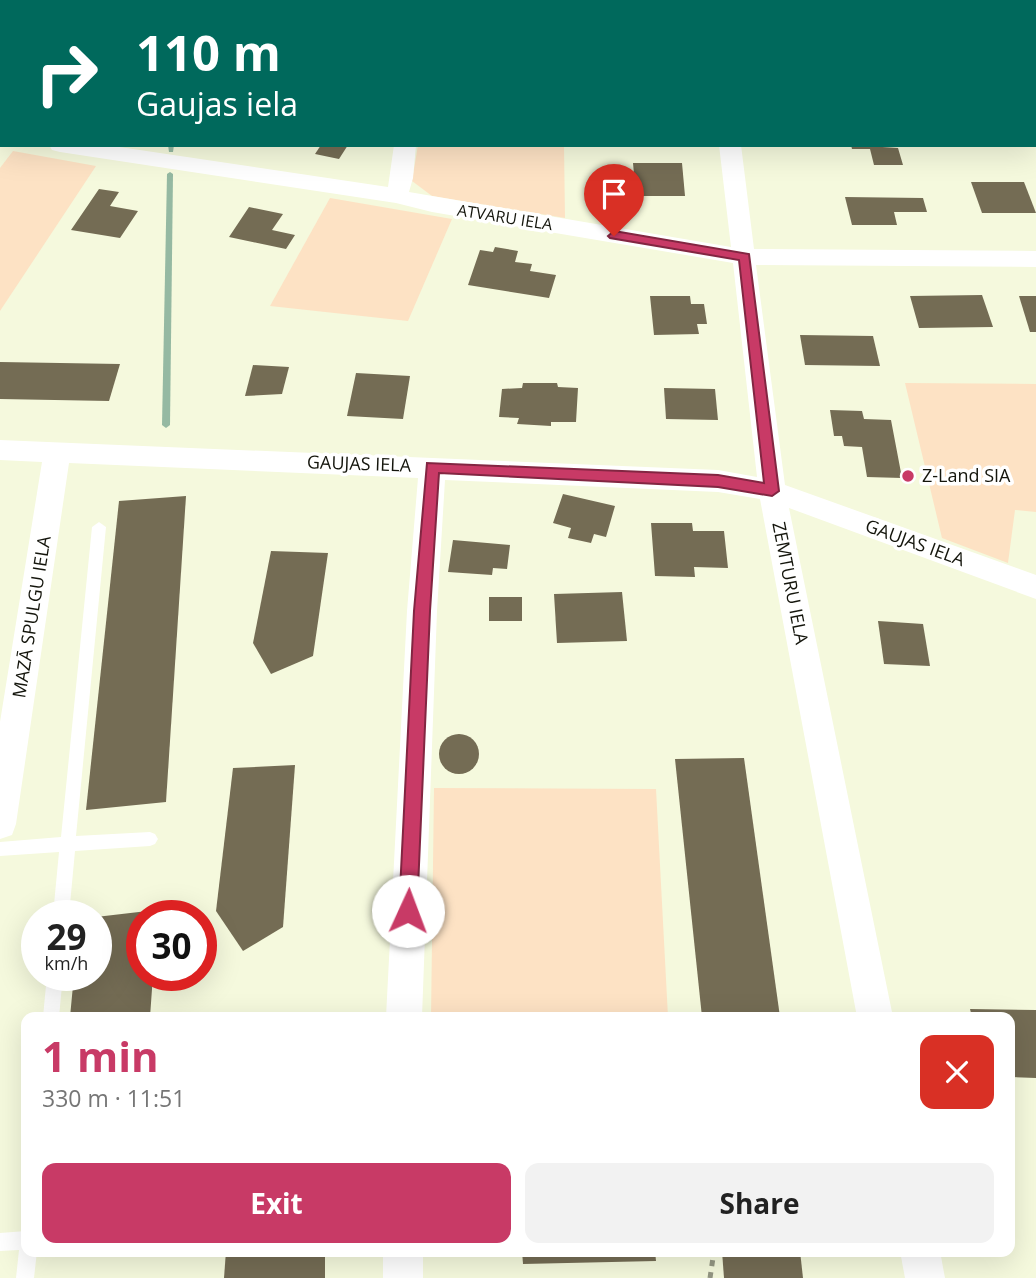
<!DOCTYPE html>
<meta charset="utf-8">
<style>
:root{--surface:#fff;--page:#f2f2f2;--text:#222;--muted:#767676;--accent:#c83a66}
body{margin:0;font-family:"Open Sans",sans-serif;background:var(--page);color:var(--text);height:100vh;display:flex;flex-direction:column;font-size:26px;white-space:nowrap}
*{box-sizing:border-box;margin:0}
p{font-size:23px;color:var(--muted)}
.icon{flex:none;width:38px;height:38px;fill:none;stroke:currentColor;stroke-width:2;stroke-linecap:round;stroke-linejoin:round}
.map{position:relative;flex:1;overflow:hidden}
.details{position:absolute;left:21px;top:1012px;width:994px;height:245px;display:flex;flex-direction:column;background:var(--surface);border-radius:14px;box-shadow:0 7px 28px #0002}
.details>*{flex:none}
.guide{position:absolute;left:0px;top:0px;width:1036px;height:147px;box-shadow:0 7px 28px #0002;background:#00695c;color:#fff;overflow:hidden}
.speed{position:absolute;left:21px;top:900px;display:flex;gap:14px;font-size:35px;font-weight:700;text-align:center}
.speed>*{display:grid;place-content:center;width:91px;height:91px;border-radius:50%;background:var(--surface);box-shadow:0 7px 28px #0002;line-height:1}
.speed small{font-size:18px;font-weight:400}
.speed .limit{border:10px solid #d22;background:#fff;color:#111}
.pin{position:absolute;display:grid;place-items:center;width:60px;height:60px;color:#fff;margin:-72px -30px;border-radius:50% 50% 50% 0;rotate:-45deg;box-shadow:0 0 7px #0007}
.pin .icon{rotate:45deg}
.me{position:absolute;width:77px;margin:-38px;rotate:2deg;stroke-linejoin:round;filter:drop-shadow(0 0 5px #0008)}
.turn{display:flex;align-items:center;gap:24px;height:147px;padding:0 21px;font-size:32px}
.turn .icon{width:91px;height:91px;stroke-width:2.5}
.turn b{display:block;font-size:49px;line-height:60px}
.round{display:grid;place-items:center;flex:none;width:74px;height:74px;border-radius:14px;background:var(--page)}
.head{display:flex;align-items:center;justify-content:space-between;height:119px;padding:0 21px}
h1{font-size:42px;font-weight:700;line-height:52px;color:var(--accent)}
.cta{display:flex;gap:14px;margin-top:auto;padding:14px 21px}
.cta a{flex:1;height:80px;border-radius:14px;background:var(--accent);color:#fff;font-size:28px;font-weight:700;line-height:80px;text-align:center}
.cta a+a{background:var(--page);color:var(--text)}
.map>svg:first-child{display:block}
.green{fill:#fde2c4}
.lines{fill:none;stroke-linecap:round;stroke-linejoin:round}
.stream{fill:#95b9a2;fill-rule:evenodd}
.building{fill:#746c54}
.path{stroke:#949783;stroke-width:5;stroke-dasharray:6 6;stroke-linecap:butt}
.lane{fill:#fff;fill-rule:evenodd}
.street{fill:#fff;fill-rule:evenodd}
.secondary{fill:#fff;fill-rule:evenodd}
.route{fill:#c83a66;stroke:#822642;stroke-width:2}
.poi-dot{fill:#c83a66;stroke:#fff;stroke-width:2.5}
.labels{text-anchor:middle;stroke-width:7;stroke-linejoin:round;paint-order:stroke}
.far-street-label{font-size:16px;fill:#14150c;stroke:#fff}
.street-label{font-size:18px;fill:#14150c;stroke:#fff}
.poi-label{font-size:18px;fill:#14150c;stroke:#fff;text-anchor:start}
</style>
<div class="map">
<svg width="1036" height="1278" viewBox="0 0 1036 1278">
<rect width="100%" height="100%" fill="#f5f9dd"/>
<g class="green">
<polygon points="418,145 564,145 565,218 432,196 412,181"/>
<polygon points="13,151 96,166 0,311 0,168"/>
<polygon points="330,198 452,219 408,321 270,306"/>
<polygon points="905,383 1036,384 1036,512 1015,510 1008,563 942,538"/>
<polygon points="434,788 656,789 668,1017 431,1017"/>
</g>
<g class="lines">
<g class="stream">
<rect x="170" y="0" width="6" height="2"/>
<polygon points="168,145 174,145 173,152 169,152"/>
<polygon points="170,172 173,174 170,425 166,428 162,425 167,174"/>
</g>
</g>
<g class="building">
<polygon points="321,145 348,145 339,159 315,154"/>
<polygon points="851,145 898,148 903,165 874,165 870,149 852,149"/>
<polygon points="633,163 682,163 685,196 636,196"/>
<polygon points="971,182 1024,182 1036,213 982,213"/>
<polygon points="99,189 119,192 110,206 138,211 120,238 71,230"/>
<polygon points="845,197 923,198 927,212 894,212 897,225 852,225"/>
<polygon points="249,207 283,214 272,230 295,235 286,249 229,237"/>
<polygon points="495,247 518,251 515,262 532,264 530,271 556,275 549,298 468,285 480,250 493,252"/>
<polygon points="982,295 993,327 919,328 910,296"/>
<polygon points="650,296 690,296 691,304 704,304 707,324 697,324 699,334 654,335"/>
<polygon points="1019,296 1036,296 1036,332 1030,332"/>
<polygon points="800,335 873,336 880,366 805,365"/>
<polygon points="0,362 120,364 109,401 0,399"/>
<polygon points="253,365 289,367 282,394 245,396"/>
<polygon points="356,373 410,376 403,419 347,416"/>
<polygon points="523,383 557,383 558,387 578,388 576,422 551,422 551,426 517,424 519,418 499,417 502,389 522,388"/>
<polygon points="664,388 715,389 718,420 666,419"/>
<polygon points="830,410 862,411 864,419 891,420 902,478 867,477 862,447 844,446 842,436 834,436"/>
<polygon points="563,494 615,506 606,537 594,534 591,543 568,538 571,528 553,523"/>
<polygon points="186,496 166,802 86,810 119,501"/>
<polygon points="651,523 692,523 693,531 724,531 728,568 694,567 695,577 655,576"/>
<polygon points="453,540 510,545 507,569 493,568 492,575 448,572"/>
<polygon points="271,551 328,553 313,656 271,674 253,643"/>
<polygon points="622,592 627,641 557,643 554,594"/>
<rect x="489" y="597" width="33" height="24"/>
<polygon points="878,621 923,624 930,666 884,664"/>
<circle cx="459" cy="754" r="20"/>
<polygon points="744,758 780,1017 702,1017 675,759"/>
<polygon points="295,765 283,927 243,951 216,911 233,768"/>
<polygon points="156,910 156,915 142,915 142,975 153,975 150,1017 70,1017 74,975 96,975 96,917"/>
<polygon points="970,1009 1036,1010 1036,1078 1010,1077 1010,1017 972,1017"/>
<polygon points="226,1251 325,1251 325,1278 224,1278"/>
<polygon points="522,1251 655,1251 656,1261 523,1264"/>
<polygon points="722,1251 800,1251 803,1278 724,1278"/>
</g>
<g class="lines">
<polyline class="path" points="710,1278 714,1251"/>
<g class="lane">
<polygon points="99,522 106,527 76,836 150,832 155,834 158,839 155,844 150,846 75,851 69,915 53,915 59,852 0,856 0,842 61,837 92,527"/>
<polygon points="47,975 63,975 59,1017 43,1017"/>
<polygon points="26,1231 26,1251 37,1251 34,1278 16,1278 19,1250 0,1251 0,1233"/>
</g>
<g class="street">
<rect x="410" y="0" width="20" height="2"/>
<rect x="700" y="0" width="20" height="2"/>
<rect x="1034" y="41" width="2" height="12"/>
<polygon points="0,129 2,130 2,144 0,143"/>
<polygon points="49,145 106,145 388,187 394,145 416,145 413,178 409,192 731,247 719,145 741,145 754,249 1036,251 1036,267 756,265 785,485 1036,575 1036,599 789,508 893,1017 857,1017 760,499 718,492 445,480 437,611 422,1017 386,1017 407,611 418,478 69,463 16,824 12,835 0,839 0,722 42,462 0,460 0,440 718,470 757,477 733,263 432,212 396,203 60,152 52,150"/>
<rect x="383" y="1251" width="40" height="27"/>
<polygon points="900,1251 940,1251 945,1278 905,1278"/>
</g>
<polygon class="secondary" points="5,0 30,0 4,2"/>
</g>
<polygon class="route" points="614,231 749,254 779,491 772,496 718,487 439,473 430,611 417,911 414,917 408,920 401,917 399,911 414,611 427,463 718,475 764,483 739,260 610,238 608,236"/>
<circle class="poi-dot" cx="908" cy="476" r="7"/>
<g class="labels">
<g class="far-street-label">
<text transform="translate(505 217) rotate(9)" y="6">ATVARU IELA</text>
</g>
<g class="street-label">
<text transform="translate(359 464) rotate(2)" y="6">GAUJAS IELA</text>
<text transform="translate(915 543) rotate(20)" y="6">GAUJAS IELA</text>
<text transform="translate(790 583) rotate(79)" y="6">ZEMTURU IELA</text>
<text transform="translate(32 617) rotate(-81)" y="6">MAZĀ SPULGU IELA</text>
</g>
<g class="poi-label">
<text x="922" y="482">Z-Land SIA</text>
</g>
</g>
</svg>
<div class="speed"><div>29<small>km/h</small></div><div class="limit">30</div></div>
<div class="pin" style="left:614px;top:236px;background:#d93025"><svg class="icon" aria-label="arrive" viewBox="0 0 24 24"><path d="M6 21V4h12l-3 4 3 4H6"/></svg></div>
<svg class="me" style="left:408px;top:911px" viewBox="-20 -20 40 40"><circle r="19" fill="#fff"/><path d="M0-13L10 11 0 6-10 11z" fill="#c83a66"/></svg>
<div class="guide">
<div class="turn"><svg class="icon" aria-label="right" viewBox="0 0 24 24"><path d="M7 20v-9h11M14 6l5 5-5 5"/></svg><div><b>110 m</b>Gaujas iela</div></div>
</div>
<section class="details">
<div class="head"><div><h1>1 min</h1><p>330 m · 11:51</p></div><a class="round" style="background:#d93025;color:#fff"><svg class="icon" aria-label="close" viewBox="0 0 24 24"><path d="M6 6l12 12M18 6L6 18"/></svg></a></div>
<div class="cta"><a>Exit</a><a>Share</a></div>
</section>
</div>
